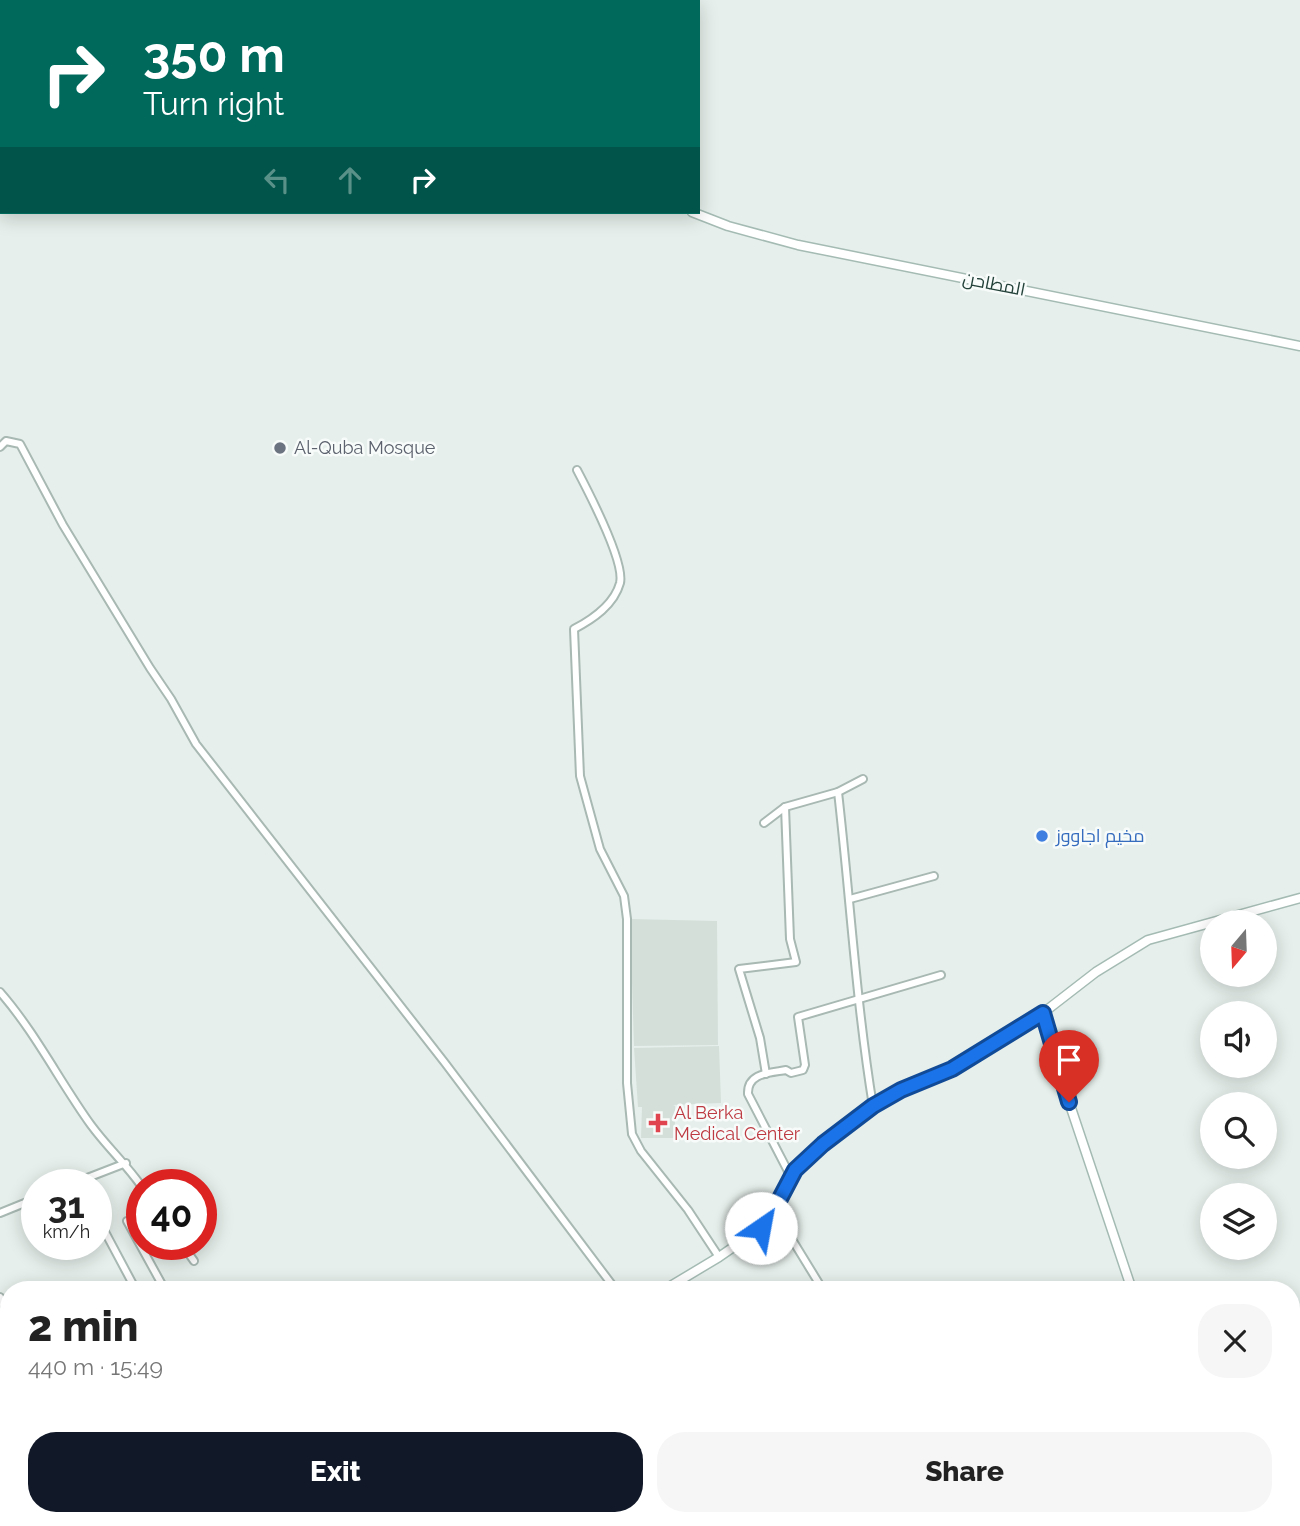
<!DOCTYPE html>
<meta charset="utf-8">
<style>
:root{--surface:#fff;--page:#f6f6f6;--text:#222;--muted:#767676;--accent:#111827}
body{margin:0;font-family:Raleway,Cairo,sans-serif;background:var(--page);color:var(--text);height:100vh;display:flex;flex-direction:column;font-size:26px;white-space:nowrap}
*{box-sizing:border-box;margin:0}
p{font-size:23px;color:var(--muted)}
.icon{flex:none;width:38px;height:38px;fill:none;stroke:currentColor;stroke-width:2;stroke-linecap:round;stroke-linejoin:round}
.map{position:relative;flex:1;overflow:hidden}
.sheet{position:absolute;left:0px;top:1281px;width:1300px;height:245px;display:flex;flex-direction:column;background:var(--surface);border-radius:28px 28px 0 0;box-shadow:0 4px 18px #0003}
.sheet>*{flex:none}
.hud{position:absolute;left:0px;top:0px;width:700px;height:214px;box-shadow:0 4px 18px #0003;background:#00695c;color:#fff;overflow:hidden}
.needle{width:46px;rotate:199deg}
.buttons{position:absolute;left:1200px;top:910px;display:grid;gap:14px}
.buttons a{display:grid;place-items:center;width:77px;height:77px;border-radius:50%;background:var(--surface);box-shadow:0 4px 18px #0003;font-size:35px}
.speed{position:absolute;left:21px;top:1169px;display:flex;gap:14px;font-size:35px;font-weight:700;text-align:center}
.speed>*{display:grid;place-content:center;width:91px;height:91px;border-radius:50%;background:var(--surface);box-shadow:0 4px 18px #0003;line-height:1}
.speed small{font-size:18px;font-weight:400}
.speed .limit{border:10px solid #d22;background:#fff;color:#111}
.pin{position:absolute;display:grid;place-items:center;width:60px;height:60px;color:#fff;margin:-72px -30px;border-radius:50% 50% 50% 0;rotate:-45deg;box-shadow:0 0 7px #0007}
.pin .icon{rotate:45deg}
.me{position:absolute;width:77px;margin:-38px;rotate:33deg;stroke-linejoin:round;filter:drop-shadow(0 0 5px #0008)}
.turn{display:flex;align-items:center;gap:24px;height:147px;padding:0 28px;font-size:32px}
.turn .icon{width:91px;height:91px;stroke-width:2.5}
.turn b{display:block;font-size:49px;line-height:60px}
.lanes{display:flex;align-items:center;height:66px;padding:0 28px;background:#0003;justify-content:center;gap:35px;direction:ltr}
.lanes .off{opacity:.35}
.round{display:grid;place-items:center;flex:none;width:74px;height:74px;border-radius:28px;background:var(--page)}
.head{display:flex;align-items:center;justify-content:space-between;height:119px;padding:0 28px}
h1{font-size:42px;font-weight:800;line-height:52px}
.button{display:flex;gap:14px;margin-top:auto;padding:14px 28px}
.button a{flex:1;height:80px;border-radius:28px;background:var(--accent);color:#fff;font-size:28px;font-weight:800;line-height:80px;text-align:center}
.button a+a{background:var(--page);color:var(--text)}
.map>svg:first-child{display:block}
.built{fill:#d4dfda}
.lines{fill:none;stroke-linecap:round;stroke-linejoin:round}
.street-casing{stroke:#a8b8b2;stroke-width:10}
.secondary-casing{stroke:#a4bbb3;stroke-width:11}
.street{stroke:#fff;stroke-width:6}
.secondary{stroke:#fff;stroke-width:8}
.route-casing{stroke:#114b97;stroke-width:18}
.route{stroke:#1a73e8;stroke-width:12}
.worship-dot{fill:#6b7280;stroke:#f7fbf9;stroke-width:2.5}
.shop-dot{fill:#3f7fe0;stroke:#f7fbf9;stroke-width:2.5}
.health-dot{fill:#e0444e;stroke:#f7fbf9;stroke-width:2.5}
.labels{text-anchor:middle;stroke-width:5;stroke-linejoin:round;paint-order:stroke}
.street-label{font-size:18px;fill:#24423a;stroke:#f7fbf9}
.worship-label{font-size:18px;fill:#5b616d;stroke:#f7fbf9;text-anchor:start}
.shop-label{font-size:18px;fill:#366cbe;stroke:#f7fbf9;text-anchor:start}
.health-label{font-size:18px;fill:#be3a42;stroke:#f7fbf9;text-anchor:start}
</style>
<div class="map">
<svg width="1300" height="1526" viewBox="0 0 1300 1526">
<rect width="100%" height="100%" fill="#e6efeb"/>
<g class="built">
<polygon points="630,919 717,921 718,1045 634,1046"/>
<polygon points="719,1046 721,1103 673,1105 675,1106 675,1138 641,1138 642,1107 638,1107 634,1048"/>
</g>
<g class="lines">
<g class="street-casing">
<g id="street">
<polyline points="0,447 6,441 20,444 63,525 150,668 171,699 196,744 445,1063 616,1290"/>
<path d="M 577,470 C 588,491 625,562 620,583 C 614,605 593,619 574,629 L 580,776 L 600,849 L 624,896 L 627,919 L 627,1083 L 632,1134 L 641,1151 L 688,1210 L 719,1257"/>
<path d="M 838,792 C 850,896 856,1002 873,1106"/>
<polyline points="764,823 785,807 838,792 863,779"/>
<polyline points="850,899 934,876"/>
<path d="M 0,992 C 35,1032 60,1082 91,1125 C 108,1148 126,1164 142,1187"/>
<polyline points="766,1074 760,1038 739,969 796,962 790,939 785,807"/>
<path d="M 791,1177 L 748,1094 C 747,1073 769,1073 786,1070 L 791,1073 L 803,1070 L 805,1065 L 798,1017 L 941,975"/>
<polyline points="69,1185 126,1163"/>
<polyline points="774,1210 823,1290"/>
<polyline points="0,1213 37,1198"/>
<polyline points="96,1215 136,1290"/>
<polyline points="127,1221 165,1290"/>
<polyline points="182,1244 194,1261"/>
<polyline points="0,1297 9,1319"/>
<polyline points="0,1457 9,1478"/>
<polyline points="26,1517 29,1526"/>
<polyline points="98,1517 103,1526"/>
<polyline points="466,1517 471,1526"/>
<polyline points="986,1517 993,1526"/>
</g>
</g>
<g class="secondary-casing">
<g id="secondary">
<polyline points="462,0 463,2"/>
<polyline points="563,2 564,0"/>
<polyline points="692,212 728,226 798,245 1300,346"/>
<polyline points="1043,1013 1069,1102 1132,1290"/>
<polyline points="664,1290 719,1257 761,1228 774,1210 795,1170 823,1144 873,1106 901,1090 952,1069 1003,1039 1043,1013 1096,972 1148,940 1300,898"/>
<polyline points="1194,1517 1195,1526"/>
<polyline points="209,1526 224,1517"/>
</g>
</g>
<use href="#street" class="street"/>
<use href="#secondary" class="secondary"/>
</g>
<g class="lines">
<g class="route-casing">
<polyline id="route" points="761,1228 774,1210 795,1170 823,1144 873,1106 901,1090 952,1069 1043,1013 1069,1102"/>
</g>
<use href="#route" class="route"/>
</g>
<circle class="worship-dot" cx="280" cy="448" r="7"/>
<circle class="shop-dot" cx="1042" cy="836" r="7"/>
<path class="health-dot" d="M654.5 1112.5h7v7h7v7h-7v7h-7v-7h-7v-7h7z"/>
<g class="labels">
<g class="street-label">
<text transform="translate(994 284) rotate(11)" y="6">المطاحن</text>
</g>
<g class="worship-label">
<text x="294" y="454">Al-Quba Mosque</text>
</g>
<g class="shop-label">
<text x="1056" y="842">مخيم اجاووز</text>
</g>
<g class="health-label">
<text x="674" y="1119">Al Berka<tspan x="674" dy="21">Medical Center</tspan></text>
</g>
</g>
</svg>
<div class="buttons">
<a><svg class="needle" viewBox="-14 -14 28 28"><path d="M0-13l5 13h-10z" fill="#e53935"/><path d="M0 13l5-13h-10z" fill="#767676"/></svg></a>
<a><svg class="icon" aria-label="sound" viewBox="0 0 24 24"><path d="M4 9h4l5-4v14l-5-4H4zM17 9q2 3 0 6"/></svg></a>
<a><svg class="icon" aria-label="search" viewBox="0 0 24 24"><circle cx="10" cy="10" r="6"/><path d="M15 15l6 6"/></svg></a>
<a><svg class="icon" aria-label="layers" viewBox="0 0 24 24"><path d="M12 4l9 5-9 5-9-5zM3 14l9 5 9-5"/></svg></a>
</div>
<div class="speed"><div>31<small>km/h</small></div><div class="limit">40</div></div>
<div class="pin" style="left:1069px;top:1102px;background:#d93025"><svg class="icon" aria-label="arrive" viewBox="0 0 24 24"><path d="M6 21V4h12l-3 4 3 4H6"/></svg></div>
<svg class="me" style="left:761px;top:1228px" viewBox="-20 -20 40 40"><circle r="19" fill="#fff"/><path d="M0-13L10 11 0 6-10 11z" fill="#1a73e8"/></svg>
<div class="hud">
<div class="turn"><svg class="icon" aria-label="right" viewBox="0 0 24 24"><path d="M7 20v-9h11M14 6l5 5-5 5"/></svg><div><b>350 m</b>Turn right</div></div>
<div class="lanes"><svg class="icon off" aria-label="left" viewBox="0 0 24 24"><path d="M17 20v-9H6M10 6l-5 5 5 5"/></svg><svg class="icon off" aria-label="ahead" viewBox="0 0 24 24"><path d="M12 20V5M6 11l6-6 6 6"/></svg><svg class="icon" aria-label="right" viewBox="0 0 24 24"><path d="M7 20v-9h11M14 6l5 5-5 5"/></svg></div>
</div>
<section class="sheet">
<div class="head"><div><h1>2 min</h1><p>440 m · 15:49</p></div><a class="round"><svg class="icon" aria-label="close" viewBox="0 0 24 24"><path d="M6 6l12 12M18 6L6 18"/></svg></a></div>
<div class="button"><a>Exit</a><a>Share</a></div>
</section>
</div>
